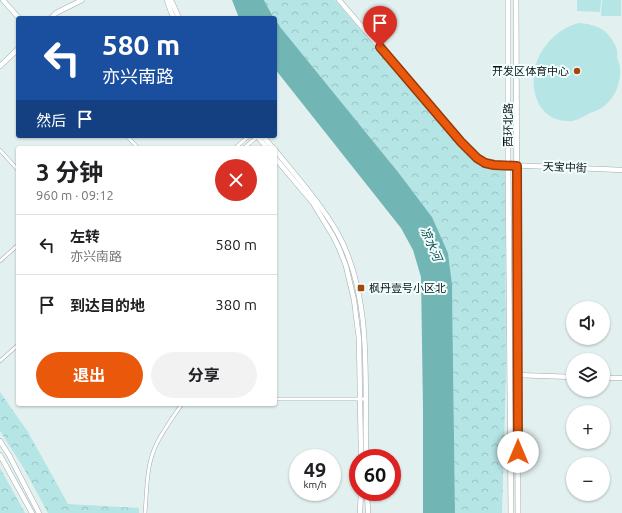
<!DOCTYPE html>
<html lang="zh">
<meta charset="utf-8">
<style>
:root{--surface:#fff;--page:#f2f2f2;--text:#202124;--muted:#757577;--line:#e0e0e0;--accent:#ea580c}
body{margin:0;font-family:Ubuntu,"Noto Sans SC",sans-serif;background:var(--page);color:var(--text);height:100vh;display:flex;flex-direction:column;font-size:15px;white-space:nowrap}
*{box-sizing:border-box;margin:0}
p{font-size:13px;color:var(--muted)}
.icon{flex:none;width:22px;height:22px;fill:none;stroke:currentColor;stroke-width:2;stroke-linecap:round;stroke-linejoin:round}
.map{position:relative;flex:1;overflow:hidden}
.side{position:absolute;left:16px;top:146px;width:261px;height:260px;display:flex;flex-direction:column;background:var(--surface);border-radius:4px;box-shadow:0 1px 3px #0004}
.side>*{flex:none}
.guide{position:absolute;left:16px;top:16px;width:261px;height:122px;border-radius:4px;box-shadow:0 1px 3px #0004;background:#1a4fa0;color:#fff;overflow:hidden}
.buttons{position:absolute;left:566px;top:301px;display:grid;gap:8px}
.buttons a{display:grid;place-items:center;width:44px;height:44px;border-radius:50%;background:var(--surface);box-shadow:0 1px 3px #0004;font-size:20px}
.speed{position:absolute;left:289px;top:449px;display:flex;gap:8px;font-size:20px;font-weight:700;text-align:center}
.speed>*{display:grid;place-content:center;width:52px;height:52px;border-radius:50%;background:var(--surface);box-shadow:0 1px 3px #0004;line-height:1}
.speed small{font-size:10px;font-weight:400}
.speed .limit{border:6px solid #d22;background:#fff;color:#111}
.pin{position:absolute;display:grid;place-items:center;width:34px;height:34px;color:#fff;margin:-41px -17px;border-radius:50% 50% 50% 0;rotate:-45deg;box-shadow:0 0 4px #0007}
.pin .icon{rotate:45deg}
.me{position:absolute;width:44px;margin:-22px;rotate:0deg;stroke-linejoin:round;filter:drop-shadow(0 0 3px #0008)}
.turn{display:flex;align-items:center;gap:14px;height:84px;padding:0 20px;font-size:18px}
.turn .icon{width:52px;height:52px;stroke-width:2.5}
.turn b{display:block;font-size:28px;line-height:34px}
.then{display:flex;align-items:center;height:38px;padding:0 20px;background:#0003;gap:8px;font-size:15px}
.round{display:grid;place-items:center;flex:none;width:42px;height:42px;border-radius:21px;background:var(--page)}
.summary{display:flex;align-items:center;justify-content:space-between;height:68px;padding:0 20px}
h1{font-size:24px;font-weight:700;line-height:30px}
.action{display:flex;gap:8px;margin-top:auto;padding:8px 20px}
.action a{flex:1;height:46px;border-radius:24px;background:var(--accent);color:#fff;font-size:16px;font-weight:700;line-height:46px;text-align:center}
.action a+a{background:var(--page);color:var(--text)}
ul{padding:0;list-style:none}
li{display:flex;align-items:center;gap:12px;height:60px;padding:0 20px;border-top:1px solid var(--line)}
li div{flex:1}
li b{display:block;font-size:15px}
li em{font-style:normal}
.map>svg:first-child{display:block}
.grass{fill:#b5e5e4}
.park{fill:url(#park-crowns)}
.water{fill:#71b6b5}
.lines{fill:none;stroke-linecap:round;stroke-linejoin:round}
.street-casing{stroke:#9facab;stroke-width:4}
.secondary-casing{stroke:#9facab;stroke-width:5.5}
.primary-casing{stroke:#9facab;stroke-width:6}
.street{stroke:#fff;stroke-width:3}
.secondary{stroke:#fff;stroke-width:4.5}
.primary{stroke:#fff;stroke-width:5}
.route-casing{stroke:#983908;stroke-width:10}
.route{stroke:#ea580c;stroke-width:7}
.poi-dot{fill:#a8460a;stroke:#f0fefd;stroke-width:1.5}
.labels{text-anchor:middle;stroke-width:4;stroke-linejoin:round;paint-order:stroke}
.poi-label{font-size:11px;fill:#0f1414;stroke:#f0fefd;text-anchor:end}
.street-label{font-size:11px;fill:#0f1414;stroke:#f0fefd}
.water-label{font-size:12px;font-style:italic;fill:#0c4c4c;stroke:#f0fefd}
</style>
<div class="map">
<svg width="622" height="513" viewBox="0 0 622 513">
<defs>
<pattern id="park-crowns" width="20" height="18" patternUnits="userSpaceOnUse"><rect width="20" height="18" fill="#b5e5e4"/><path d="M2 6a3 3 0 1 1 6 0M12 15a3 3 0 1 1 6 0" fill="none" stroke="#9ac4c3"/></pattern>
</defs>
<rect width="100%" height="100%" fill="#e3f0f0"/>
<g class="grass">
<polygon points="577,0 601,0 600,12 577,11"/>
<polygon points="602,0 621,0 621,16 601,16"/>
<path d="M 579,23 C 592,24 605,27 612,40 C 614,43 617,47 617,51 C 618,53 617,55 617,57 C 618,61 620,64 620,69 C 621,83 615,98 603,107 C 599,110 595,111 590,113 C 582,117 576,122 567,121 C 537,120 529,88 536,64 C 542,45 560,27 579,23 Z"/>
</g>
<g class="park">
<path d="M 264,0 L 335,0 L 470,157 C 476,161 481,165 488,167 C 494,169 500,167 505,171 L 506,374 L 502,513 L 455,513 L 452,284 L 448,253 L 432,217 L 398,172 L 281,28 L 267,6 Z"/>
<polygon points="0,392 28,432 68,504 139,508 139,513 48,513 23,467 0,431"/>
<polygon points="0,468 25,513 0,513"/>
</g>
<g class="water">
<polygon points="232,0 264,0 267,6 274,18 239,18"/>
<polygon points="275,19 281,28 398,172 432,217 448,253 452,284 455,513 423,513 423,409 421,277 413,250 401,228 275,69"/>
</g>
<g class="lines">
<g class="street-casing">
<g id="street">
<polyline points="127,136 138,148"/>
<polyline points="235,148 249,136"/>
<polyline points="244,148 258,136"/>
<polyline points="0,150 18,170"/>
<polyline points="0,261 18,245"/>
<polyline points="0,361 18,345"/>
<polyline points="275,399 366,399"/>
<path d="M 145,513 C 147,490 146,464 157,443 C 164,429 173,417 182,404"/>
</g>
</g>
<g class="secondary-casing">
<g id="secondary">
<polyline points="3,0 19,18"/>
<polyline points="167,0 171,12 174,18"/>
<polyline points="171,0 179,18"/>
<path d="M 339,0 L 461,142 C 479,161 481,166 508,165 L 622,170"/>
<polyline points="51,18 56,13 82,0"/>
<polyline points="0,66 18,49"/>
<polyline points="257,136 267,148"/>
<polyline points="263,136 273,148"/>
<path d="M 275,150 C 297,177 320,203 337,232 C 374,298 364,385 366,458"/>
<polyline points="275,158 313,203 333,236 339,248 346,266 354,300 359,339 361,458"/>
<polyline points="517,375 573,377"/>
<polyline points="603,378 622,378"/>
<polyline points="0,441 9,455 39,513"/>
<polyline points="0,455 32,513"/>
<polyline points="367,492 368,513"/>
<polyline points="360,513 361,492"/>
</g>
</g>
<g class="primary-casing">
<g id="primary">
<polyline points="508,0 508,165 511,513"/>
<polyline points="516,0 518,513"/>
</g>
</g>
<use href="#street" class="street"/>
<use href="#secondary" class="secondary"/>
<use href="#primary" class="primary"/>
</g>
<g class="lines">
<g class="route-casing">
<polyline id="route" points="380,47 461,142 477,158 485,163 494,165 517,166 518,452"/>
</g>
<use href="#route" class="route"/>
</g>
<g class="poi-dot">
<circle cx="577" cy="71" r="4"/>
<rect x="357" y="284" width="8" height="8" rx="2"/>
</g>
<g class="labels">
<g class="poi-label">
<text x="569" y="75">开发区体育中心</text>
<text x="369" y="292" text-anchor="start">枫丹壹号小区北</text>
</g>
<g class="street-label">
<text transform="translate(508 125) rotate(-90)" y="4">西环北路</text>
<text transform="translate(565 167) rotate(2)" y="4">天宝中街</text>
</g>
<g class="water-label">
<text transform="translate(431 244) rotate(67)" y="4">凉水河</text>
</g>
</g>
</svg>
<div class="buttons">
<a><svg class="icon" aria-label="sound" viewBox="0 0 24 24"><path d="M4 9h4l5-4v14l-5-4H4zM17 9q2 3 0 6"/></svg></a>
<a><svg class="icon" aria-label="layers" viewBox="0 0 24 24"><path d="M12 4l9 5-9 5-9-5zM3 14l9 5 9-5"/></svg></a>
<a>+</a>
<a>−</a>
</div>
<div class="speed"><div>49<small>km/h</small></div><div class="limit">60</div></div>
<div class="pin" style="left:380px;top:47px;background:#d93025"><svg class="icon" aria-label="arrive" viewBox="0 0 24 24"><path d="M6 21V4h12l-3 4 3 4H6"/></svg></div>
<svg class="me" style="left:518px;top:452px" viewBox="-20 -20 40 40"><circle r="19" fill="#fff"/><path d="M0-13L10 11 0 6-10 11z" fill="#ea580c"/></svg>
<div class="guide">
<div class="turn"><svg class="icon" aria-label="left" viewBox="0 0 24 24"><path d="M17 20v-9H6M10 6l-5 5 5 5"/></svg><div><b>580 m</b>亦兴南路</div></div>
<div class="then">然后<svg class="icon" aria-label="arrive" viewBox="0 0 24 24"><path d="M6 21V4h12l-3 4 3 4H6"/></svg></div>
</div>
<section class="side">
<div class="summary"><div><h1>3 分钟</h1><p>960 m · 09:12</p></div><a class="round" style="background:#d93025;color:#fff"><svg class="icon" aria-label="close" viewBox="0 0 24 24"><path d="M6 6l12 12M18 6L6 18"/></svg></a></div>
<ul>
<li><svg class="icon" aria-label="left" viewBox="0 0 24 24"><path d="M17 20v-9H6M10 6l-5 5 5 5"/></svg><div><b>左转</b><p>亦兴南路</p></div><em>580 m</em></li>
<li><svg class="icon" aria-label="arrive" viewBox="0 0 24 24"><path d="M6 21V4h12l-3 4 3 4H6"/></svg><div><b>到达目的地</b></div><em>380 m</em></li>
</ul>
<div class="action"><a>退出</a><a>分享</a></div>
</section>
</div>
